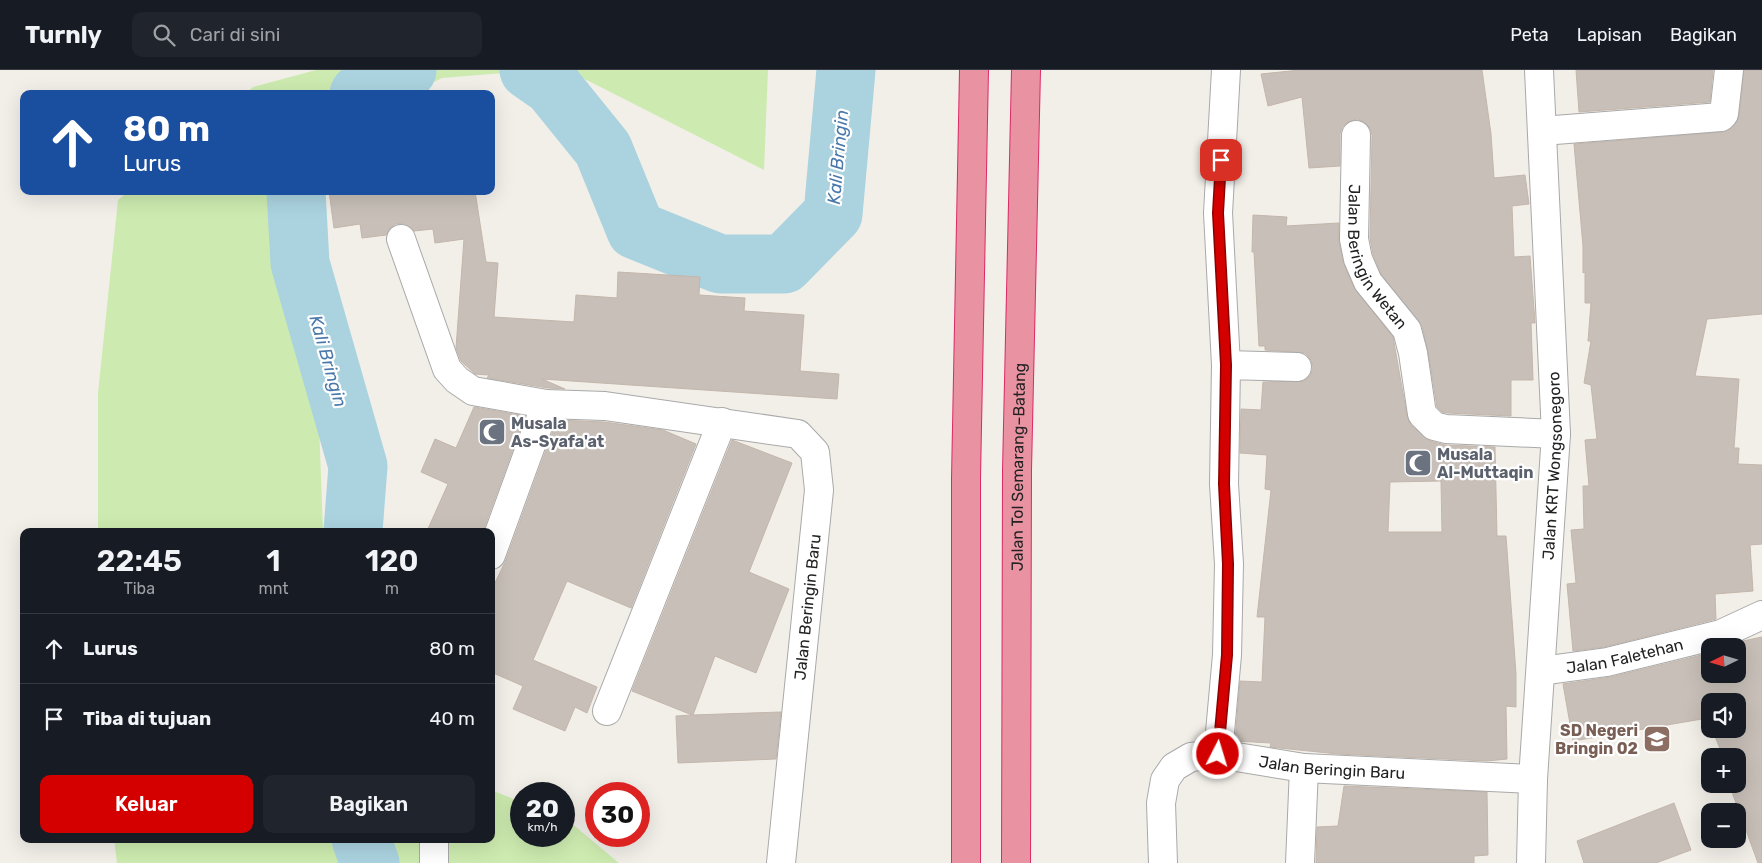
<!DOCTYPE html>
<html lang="id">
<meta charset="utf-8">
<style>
:root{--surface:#171b24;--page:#20242c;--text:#f1f3f6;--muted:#9ea1a6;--line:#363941;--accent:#d40000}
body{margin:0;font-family:Rubik,sans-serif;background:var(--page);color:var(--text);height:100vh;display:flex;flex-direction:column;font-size:19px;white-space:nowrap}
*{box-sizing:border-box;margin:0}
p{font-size:16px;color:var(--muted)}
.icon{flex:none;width:28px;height:28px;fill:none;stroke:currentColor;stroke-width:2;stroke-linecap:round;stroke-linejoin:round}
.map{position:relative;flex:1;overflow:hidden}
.sheet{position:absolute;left:20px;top:458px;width:475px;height:315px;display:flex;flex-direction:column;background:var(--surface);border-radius:10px;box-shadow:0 5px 20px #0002}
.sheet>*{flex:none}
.hud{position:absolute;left:20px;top:20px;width:475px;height:105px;border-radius:10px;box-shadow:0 5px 20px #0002;background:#1a4fa0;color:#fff;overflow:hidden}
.needle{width:32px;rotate:265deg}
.buttons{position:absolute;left:1701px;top:568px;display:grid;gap:10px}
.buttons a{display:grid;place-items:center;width:45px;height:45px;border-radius:10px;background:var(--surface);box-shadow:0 5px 20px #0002;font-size:25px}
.speed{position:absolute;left:510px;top:712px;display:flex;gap:10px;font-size:25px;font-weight:700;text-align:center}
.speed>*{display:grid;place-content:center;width:65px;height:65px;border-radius:50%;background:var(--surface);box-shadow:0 5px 20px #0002;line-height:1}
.speed small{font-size:12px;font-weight:400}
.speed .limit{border:8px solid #d22;background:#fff;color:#111}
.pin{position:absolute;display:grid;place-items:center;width:42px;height:42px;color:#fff;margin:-21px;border-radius:10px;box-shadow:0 2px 8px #0006}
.me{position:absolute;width:55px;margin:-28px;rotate:5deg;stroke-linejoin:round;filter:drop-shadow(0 0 4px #0008)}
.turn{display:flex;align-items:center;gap:18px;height:105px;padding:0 20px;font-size:22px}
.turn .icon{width:65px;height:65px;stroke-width:2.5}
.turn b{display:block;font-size:35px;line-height:42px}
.eta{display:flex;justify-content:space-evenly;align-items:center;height:85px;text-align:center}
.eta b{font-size:30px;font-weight:600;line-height:35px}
.cta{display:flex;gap:10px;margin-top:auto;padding:10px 20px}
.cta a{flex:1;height:58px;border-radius:10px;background:var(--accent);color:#fff;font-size:20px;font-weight:600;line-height:58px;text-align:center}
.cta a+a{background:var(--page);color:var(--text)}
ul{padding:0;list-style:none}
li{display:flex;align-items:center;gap:15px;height:70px;padding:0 20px;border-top:1px solid var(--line)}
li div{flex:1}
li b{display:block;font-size:19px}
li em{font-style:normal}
header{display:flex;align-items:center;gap:30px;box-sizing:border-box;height:70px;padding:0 25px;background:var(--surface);border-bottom:1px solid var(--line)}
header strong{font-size:24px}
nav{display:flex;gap:28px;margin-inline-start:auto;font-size:18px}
.search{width:350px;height:45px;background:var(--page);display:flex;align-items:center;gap:12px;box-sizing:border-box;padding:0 18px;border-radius:10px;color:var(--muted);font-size:19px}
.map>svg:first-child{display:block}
.grass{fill:#cdebb0}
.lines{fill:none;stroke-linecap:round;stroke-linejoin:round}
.river{stroke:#aad3df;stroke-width:59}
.building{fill:#c7bfb8;stroke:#c4b6ab;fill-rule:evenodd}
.minor-casing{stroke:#a9a9a9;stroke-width:30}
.highway-casing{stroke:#dc2a67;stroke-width:30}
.minor{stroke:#fff;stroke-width:28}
.highway{stroke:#e892a2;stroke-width:28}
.route-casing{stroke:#8a0000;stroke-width:12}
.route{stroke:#d40000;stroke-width:9}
.labels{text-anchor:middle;stroke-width:4.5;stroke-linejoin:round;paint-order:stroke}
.street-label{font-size:16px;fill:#222;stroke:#fff}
.worship-label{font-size:16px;font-weight:bold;fill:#5b616d;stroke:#fff;text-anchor:start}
.education-label{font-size:16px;font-weight:bold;fill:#785e54;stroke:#fff;text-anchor:end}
.water-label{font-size:18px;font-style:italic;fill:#4a7aab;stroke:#fff}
</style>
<header>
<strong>Turnly</strong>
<div class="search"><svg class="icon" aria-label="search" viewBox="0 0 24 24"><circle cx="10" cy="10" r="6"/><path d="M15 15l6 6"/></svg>Cari di sini</div>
<nav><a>Peta</a><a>Lapisan</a><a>Bagikan</a></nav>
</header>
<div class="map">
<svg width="1762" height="793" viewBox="0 0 1762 793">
<rect width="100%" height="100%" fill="#f2efe9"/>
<g class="grass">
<polygon points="316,0 542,0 442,8 410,24 245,24 253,17"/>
<polygon points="567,0 768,0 764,100"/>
<polygon points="129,121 298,121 291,162 318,325 323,461 98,461 98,323 118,130"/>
<polygon points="491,720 521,732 521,766 564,766 564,749 570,752 619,793 117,793 114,769 491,769"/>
</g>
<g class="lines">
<g class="river">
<polyline points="529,0 552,16 603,79 636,160 720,194 784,194 833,144 846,0"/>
<polyline points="359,24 407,0"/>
<polyline points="296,121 300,193 358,396 353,461"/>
<polyline points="361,769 370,793"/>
</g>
</g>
<g class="building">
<polygon points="1300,0 1482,0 1491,64 1494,108 1525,105 1529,134 1512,136 1514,187 1530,186 1535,253 1531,253 1533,310 1511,310 1511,346 1448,343 1442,342 1437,337 1428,281 1422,256 1381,204 1373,184 1370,168 1372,65 1370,58 1364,52 1357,49 1348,52 1342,57 1340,64 1340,96 1309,98 1302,27 1268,36 1261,4"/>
<polygon points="1576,0 1713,0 1710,32 1579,42"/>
<polygon points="1744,0 1762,0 1762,244 1707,249 1695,306 1739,309 1734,378 1739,378 1738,394 1762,395 1762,474 1750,475 1753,521 1715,524 1716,549 1604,577 1573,581 1567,514 1576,513 1571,460 1584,459 1583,416 1589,416 1585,370 1597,369 1591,315 1584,313 1591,271 1588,271 1591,233 1585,233 1585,202 1583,203 1583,176 1574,74 1723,62 1732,58 1739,46"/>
<polygon points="329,121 475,121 486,192 498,193 494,247 574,252 576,225 617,228 618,202 700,207 699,225 745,228 744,241 804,245 800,301 839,304 837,329 542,309 565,319 548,318 487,308 489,305 475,304 461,291 456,278 464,169 435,173 433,159 414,161 403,154 395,154 386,165 362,168 360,154 334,158"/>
<path d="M 1253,145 L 1287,147 L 1286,156 L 1339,153 L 1339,172 L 1343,192 L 1354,218 L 1393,267 L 1407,346 L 1411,355 L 1430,371 L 1445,375 L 1495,377 L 1497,466 L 1506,466 L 1516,604 L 1516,637 L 1506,636 L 1507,689 L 1487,691 L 1338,684 L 1270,677 L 1271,673 L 1235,671 L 1240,611 L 1262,612 L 1265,547 L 1257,547 L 1271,420 L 1265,419 L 1267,385 L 1240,383 L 1241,339 L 1261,340 L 1263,312 L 1304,311 L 1310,306 L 1313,298 L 1311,290 L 1305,283 L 1265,280 L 1265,276 L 1259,276 L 1254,182 L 1252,182 ZM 1441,411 L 1442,462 L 1388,462 L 1390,412 Z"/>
<polygon points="474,337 525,346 483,461 427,461 448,414 421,402 435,369 456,378"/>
<polygon points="557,350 604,352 663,360 696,374 631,538 567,511 533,590 597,617 587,643 575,637 565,661 513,639 523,616 491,602 491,521 506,490"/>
<polygon points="732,370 792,393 749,502 789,519 756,603 715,586 693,645 781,642 776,689 678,693 676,646 692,645 632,621"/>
<polygon points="1762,567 1762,793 1758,793 1729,714 1738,714 1738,686 1723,686 1712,659 1738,659 1738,631 1710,631 1710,654 1708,648 1573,671 1563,614 1611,607 1710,583 1710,604 1738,604 1738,576 1732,576 1743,571"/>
<polygon points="1344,716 1487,722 1488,785 1474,786 1474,793 1316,793 1317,757 1338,756"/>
<polygon points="1674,733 1691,780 1656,793 1584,793 1577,771"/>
</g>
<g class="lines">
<g class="minor-casing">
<g id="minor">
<polyline points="1542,61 1721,47 1724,44 1729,0"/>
<path id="s1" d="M 1356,65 L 1354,169 L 1358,189 L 1368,212 L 1407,260 L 1413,283 L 1422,344 L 1434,356 L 1446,359 L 1556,364"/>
<polyline points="401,169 447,299 457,310 473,321 546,334 605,336 798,364 815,382 819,420 781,793"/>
<polyline points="1226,295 1218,143 1226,0"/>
<polyline points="491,485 546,334"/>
<path id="s2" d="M 1541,601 L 1607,592 L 1721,564 L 1762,545"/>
<polyline points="607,641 722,352"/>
<polyline points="1218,684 1227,585 1229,494 1224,414 1226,295 1297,297"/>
<polyline points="434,769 434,793"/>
<path id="s3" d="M 1163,793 L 1161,733 L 1165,710 L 1174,697 L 1191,687 L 1218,684 L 1304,698 L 1533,709"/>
<polyline points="1300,793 1304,698"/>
<path id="s4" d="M 1531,793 L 1533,709 L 1556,364 L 1539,0"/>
</g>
</g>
<g class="highway-casing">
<g id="highway">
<polyline points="966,793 966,408 974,0"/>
<path id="s5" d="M 1016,793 L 1017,400 L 1026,0"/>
</g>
</g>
<use href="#minor" class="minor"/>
<use href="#highway" class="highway"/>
</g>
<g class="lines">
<g class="route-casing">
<polyline id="route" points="1218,684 1227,585 1228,494 1224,414 1226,295 1218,143 1221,90"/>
</g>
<use href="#route" class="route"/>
</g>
<defs>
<g id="mosque-square" transform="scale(1.4375)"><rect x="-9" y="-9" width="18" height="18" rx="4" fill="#6b7280" stroke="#fff"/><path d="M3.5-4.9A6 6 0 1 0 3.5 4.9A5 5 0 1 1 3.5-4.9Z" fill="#fff"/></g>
<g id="school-square" transform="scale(1.4375)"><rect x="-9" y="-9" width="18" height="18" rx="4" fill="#8d6e63" stroke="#fff"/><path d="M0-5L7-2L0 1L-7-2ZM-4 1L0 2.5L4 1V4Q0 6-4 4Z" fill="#fff"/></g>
</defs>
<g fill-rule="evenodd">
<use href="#mosque-square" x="492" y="362"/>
<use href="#mosque-square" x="1418" y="393"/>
<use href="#school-square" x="1657" y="669"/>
</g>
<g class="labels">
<g class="street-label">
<text dy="6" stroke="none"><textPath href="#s1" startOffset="128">Jalan Beringin Wetan</textPath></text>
<text dy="6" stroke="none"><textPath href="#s5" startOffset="396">Jalan Tol Semarang–Batang</textPath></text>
<text dy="6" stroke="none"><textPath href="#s4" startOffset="398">Jalan KRT Wongsonegoro</textPath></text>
<text transform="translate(807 537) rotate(-84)" y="6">Jalan Beringin Baru</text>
<text dy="6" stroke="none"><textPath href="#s2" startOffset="85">Jalan Faletehan</textPath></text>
<text dy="6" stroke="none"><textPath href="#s3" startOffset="261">Jalan Beringin Baru</textPath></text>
</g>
<g class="worship-label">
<text x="511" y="359">Musala<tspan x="511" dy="18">As-Syafa'at</tspan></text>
<text x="1437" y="390">Musala<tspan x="1437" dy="18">Al-Muttaqin</tspan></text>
</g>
<g class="education-label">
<text x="1638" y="666">SD Negeri<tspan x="1638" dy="18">Bringin 02</tspan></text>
</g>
<g class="water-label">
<text transform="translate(838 87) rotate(-85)" y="6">Kali Bringin</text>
<text transform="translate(328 291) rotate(74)" y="6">Kali Bringin</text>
</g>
</g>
</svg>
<div class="buttons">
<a><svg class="needle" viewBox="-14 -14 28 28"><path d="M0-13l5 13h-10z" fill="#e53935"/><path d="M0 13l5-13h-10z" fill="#9ea1a6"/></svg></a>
<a><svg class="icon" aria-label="sound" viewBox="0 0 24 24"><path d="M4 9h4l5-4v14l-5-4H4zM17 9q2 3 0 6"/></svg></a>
<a>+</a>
<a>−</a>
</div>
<div class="speed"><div>20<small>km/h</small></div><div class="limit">30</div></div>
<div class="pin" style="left:1221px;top:90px;background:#d93025"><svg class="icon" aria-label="arrive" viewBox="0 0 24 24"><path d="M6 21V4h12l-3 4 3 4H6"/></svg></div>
<svg class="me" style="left:1218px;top:684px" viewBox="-20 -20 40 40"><circle r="17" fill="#d40000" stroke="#fff" stroke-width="3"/><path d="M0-11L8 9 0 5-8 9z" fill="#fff"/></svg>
<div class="hud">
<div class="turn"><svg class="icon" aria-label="ahead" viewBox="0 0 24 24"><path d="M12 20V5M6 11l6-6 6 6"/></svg><div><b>80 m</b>Lurus</div></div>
</div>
<section class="sheet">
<div class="eta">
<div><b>22:45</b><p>Tiba</p></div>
<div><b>1</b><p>mnt</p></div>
<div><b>120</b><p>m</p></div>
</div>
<ul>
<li><svg class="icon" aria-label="ahead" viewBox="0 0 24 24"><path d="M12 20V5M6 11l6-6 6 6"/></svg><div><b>Lurus</b></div><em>80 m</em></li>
<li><svg class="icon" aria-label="arrive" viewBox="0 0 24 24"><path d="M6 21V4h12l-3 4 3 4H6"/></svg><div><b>Tiba di tujuan</b></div><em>40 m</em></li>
</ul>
<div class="cta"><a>Keluar</a><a>Bagikan</a></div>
</section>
</div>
